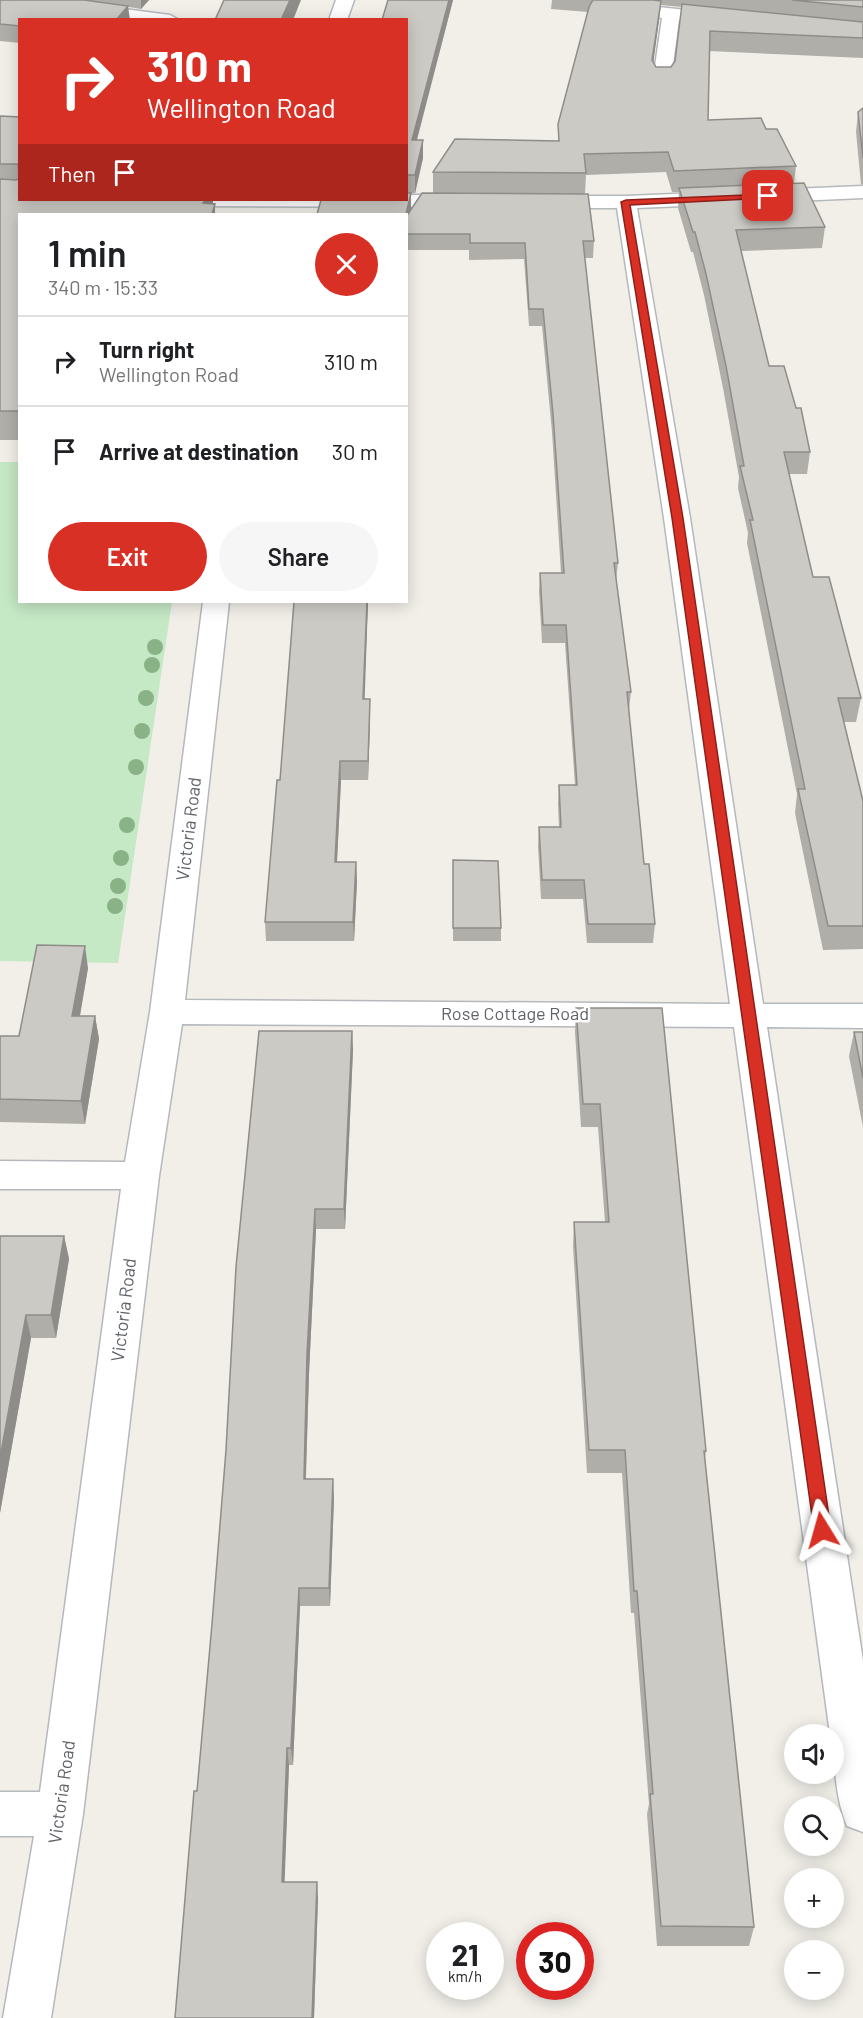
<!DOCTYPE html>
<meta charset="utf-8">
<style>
:root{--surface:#fff;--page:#f6f6f6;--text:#202124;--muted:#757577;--line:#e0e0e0;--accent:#d93025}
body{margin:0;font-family:Barlow,sans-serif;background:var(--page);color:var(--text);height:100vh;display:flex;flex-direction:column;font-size:22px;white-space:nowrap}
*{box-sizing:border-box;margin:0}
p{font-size:20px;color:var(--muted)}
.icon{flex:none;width:33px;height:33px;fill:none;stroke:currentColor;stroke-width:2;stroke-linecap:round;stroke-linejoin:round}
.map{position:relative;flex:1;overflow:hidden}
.side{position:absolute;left:18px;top:213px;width:390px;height:390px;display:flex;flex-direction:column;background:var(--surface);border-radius:0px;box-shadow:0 3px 15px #0003}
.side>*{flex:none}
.banner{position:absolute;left:18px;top:18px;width:390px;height:183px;border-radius:0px;box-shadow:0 3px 15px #0003;background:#d93025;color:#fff;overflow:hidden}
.buttons{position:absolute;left:784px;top:1724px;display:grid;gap:12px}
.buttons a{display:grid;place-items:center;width:60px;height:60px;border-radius:50%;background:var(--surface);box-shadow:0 3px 15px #0003;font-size:30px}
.speed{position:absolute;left:426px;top:1922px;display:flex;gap:12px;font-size:30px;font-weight:700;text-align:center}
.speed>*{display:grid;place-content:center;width:78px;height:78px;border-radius:50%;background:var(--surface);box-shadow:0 3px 15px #0003;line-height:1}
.speed small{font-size:15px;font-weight:400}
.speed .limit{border:9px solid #d22;background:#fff;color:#111}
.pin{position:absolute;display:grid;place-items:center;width:51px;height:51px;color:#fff;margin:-26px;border-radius:12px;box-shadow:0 3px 9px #0006}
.me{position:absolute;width:66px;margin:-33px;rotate:352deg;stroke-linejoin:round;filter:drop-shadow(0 0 4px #0008)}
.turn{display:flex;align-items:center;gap:21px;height:126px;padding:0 30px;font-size:27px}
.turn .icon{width:78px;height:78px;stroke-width:2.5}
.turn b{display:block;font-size:42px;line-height:51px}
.then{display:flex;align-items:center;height:57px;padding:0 30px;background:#0003;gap:12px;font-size:22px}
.round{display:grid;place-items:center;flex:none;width:63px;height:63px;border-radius:32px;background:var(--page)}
.summary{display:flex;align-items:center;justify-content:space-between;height:102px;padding:0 30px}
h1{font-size:36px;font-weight:600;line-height:45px}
.button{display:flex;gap:12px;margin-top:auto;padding:12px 30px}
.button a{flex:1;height:69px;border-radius:36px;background:var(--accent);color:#fff;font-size:24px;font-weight:600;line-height:69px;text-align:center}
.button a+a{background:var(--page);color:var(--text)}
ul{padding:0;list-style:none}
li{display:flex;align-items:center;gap:18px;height:90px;padding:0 30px;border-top:2px solid var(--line)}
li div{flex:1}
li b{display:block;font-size:22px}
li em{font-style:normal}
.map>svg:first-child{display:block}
.green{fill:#c5e8c5}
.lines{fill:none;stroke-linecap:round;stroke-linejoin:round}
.street-casing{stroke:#b5b8bc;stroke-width:3}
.street{fill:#fff;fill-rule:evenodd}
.tree{fill:#89b387}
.wall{fill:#afaea9;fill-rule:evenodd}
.shaded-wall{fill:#8f8d8a}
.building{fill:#cccac5;stroke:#8f8d8a;stroke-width:1.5}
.route{fill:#d93025;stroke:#8d1f18;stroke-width:1.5}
.labels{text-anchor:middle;stroke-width:5;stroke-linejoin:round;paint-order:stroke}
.street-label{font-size:18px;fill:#5f6368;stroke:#fff}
</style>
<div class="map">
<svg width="863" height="2018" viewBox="0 0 863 2018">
<rect width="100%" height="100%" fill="#f1efe8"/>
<polygon class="green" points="0,462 19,462 20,602 172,602 118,963 0,961"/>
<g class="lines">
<g class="street-casing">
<g id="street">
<polygon points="336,0 354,0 347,20 329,20"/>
<polygon points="86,4 170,15 179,20 126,20 80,13 77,9 80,5"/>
<polygon points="630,4 724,14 730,15 733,19 730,23 724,24 679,20 671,80 669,84 655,84 653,80 662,18 624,13 621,9 624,5"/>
<path d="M 863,186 L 863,198 L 637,208 L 690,518 L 763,1004 L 863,1004 L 863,1028 L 767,1027 L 863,1661 L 863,1832 L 847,1826 C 835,1797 834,1765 834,1734 L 830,1734 L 734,1027 L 182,1024 L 159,1176 L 83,1814 L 51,2018 L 3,2018 L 34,1836 L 0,1836 L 0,1792 L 40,1792 L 121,1189 L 0,1189 L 0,1161 L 125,1162 L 150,1012 L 203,602 L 229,602 L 185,1000 L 730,1004 L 664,518 L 617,208 L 544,208 L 537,206 L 534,202 L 537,198 L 544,196 L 626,196 Z"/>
<polygon points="406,195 462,195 469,197 472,201 469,205 462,207 192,206 185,204 182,200 406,200"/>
</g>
</g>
<use href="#street" class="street"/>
</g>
<g class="tree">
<circle cx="155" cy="647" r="8"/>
<circle cx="152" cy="665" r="8"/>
<circle cx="146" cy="698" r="8"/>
<circle cx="142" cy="731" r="8"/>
<circle cx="136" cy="767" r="8"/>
<circle cx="127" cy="825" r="8"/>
<circle cx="121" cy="858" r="8"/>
<circle cx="118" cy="886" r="8"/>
<circle cx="115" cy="906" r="8"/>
</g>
<g class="wall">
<polygon points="0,0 149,0 141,9 129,7 20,20 20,43 0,41"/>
<polygon points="453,0 417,140 423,158 415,193 411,193 411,210 594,241 593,258 585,258 618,563 616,581 631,692 629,710 628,710 644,864 655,924 653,943 587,943 583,899 541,899 538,846 539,827 559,827 558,804 559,785 575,785 565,643 542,643 539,591 540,573 561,573 552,432 542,326 529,326 524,259 469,260 469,250 406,250 406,20"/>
<path d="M 552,0 L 863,0 L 863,58 L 709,51 L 708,120 L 766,129 L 796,166 L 794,183 L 825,227 L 822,248 L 741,251 L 769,366 L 796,408 L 810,452 L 807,474 L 789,474 L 813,577 L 861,698 L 856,722 L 844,722 L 863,801 L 863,949 L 823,950 L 795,813 L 797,794 L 747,543 L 748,533 L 738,488 L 739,477 L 723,388 L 704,295 L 693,252 L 691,252 L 678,208 L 679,192 L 672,192 L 666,172 L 586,175 L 585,194 L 433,193 L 433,172 L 558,141 L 558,124 L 588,12 L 551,9 ZM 661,5 L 682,7 L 675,61 L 671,67 L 656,67 L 653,62 L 659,20 Z"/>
<polygon points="863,108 863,185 861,184 856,132 858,112"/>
<polygon points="0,116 20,117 20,440 0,440"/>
<polygon points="294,602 368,602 364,699 370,718 368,780 341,780 337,862 356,862 357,881 354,941 266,941 265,922 280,780"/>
<polygon points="453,860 501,928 501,941 453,941"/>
<polygon points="88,968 80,1016 95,1016 99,1039 85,1124 0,1122 0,1036 19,1036"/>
<polygon points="576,1008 706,1451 705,1458 754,1927 749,1946 657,1946 647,1814 649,1804 634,1613 631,1613 622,1473 587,1473 573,1246 574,1222 605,1222 598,1127 581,1127 575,1032"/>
<polygon points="352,1031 353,1050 345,1229 316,1229 309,1373 306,1479 334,1498 330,1606 300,1606 293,1765 289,1765 284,1882 318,1898 314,2018 197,1791 212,1624 226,1450"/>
<polygon points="854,1032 863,1032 863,1127 849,1056"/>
<polygon points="0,1236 64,1236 69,1259 56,1338 31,1338 0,1513"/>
</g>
<g class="shaded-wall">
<polygon points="141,0 149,0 141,9"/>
<polygon points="290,0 301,0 293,20 281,20"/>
<polygon points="449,0 453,0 412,158 412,140"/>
<polygon points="661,1 659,20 651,80 652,60"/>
<polygon points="128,6 130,20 116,20"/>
<polygon points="423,140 423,158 415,193 415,175"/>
<polygon points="411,193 411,209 406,229 406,214"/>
<polygon points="205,200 213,200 213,208 203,203"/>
<polygon points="215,204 215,214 212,214"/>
<polygon points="367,602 368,602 364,718 363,699"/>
<polygon points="370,699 370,718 368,780 368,761"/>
<polygon points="340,761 341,780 336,881 335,862"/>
<polygon points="356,862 357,881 354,941 353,922"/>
<polygon points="85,946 88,968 76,1038 72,1016"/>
<polygon points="95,1016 99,1039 85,1124 81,1101"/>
<polygon points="352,1031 353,1050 345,1229 344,1209"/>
<polygon points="315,1209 316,1229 309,1373 305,1498 304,1479 307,1354"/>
<polygon points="64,1236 69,1259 56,1338 51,1315"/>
<polygon points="26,1315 31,1338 0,1513 0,1458"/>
<polygon points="333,1479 334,1498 330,1606 329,1588"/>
<polygon points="299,1588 300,1606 293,1765 291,1748"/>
<polygon points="287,1748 289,1765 284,1898 282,1882"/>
<polygon points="317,1882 318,1898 314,2018 312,2018"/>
</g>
<g class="building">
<polygon points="0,0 84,0 128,6 116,20 20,20 20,26 0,24"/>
<polygon points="224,0 290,0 281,20 215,20"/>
<polygon points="388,0 449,0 412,140 423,140 415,175 406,175 406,20 382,20"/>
<polygon points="593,0 653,0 661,1 652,60 656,67 671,67 675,61 682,4 863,22 863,38 710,31 708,120 761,118 766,129 777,129 796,166 674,171 668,152 584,154 586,173 433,172 455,139 559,141 558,124 589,7"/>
<polygon points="792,0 863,0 863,7"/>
<polygon points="863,108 863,158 858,112"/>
<polygon points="0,116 20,117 20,171 19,171 18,164 0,164"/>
<polygon points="20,178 20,200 205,200 203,203 215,204 212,214 20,214 20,411 0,411 0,179 16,180"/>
<polygon points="804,183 825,227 736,230 769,366 784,366 796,408 801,408 810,452 784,452 813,577 829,577 861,698 838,698 863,801 863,926 828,926 798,789 805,789 750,520 753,520 740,466 744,466 726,366 706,274 695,232 693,232 679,188"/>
<polygon points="406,193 411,193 406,214 317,214 321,200 406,200"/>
<polygon points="422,193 588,194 594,241 583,241 618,563 614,563 631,692 627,692 639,812 644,864 649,864 655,924 588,924 584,880 542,880 539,827 561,827 559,785 577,785 566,625 543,625 540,573 564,573 553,414 543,309 529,309 525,243 470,243 470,234 406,234 406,217"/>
<polygon points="294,602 367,602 363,699 370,699 368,761 340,761 335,862 356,862 353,922 265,922 277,780 280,780"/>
<polygon points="453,860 498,861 501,928 453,928"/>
<polygon points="37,945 85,946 72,1016 95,1016 81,1101 0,1099 0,1036 19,1036"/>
<polygon points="576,1008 662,1008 706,1451 704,1451 754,1927 661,1926 650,1794 653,1794 637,1591 634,1591 625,1450 589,1450 574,1222 609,1222 600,1104 583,1104"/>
<polygon points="259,1031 352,1031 344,1209 315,1209 307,1354 304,1479 333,1479 329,1588 299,1588 291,1748 287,1748 282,1882 317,1882 312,2018 175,2018 194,1791 197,1791 212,1624 226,1450 236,1267"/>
<polygon points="854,1032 863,1032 863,1078"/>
<polygon points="0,1236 64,1236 51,1315 26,1315 0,1458"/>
</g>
<polygon class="route" points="768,194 772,196 771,198 630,205 683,518 831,1530 828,1535 822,1537 816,1535 814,1530 672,518 621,202 626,200"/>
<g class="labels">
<g class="street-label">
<text transform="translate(189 829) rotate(-83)" y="6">Victoria Road</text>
<text x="515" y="1020">Rose Cottage Road</text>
<text transform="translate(124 1310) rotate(-83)" y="6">Victoria Road</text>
<text transform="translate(62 1792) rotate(-82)" y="6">Victoria Road</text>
</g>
</g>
</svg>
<div class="buttons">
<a><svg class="icon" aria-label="sound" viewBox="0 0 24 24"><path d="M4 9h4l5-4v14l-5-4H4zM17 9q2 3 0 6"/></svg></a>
<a><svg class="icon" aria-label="search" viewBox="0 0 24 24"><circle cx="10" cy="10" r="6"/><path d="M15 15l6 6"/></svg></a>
<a>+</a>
<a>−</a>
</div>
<div class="speed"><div>21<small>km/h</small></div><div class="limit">30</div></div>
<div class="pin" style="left:768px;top:196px;background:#d93025"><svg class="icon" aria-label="arrive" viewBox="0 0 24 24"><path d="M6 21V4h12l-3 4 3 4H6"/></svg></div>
<svg class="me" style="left:822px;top:1530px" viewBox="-20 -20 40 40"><path d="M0-17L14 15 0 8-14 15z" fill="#d93025" stroke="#fff" stroke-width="4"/></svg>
<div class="banner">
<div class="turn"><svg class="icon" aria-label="right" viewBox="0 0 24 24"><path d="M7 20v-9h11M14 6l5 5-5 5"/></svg><div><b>310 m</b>Wellington Road</div></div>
<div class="then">Then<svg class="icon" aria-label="arrive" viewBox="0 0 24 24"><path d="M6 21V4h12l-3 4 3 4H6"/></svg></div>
</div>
<section class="side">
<div class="summary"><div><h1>1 min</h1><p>340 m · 15:33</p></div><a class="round" style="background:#d93025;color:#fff"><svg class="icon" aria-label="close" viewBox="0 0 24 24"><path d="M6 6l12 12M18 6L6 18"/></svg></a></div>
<ul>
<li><svg class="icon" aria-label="right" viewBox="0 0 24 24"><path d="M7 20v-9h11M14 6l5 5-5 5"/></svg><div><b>Turn right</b><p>Wellington Road</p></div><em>310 m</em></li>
<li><svg class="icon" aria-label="arrive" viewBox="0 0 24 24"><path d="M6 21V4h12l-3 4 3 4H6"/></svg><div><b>Arrive at destination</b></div><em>30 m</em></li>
</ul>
<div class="button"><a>Exit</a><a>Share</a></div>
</section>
</div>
